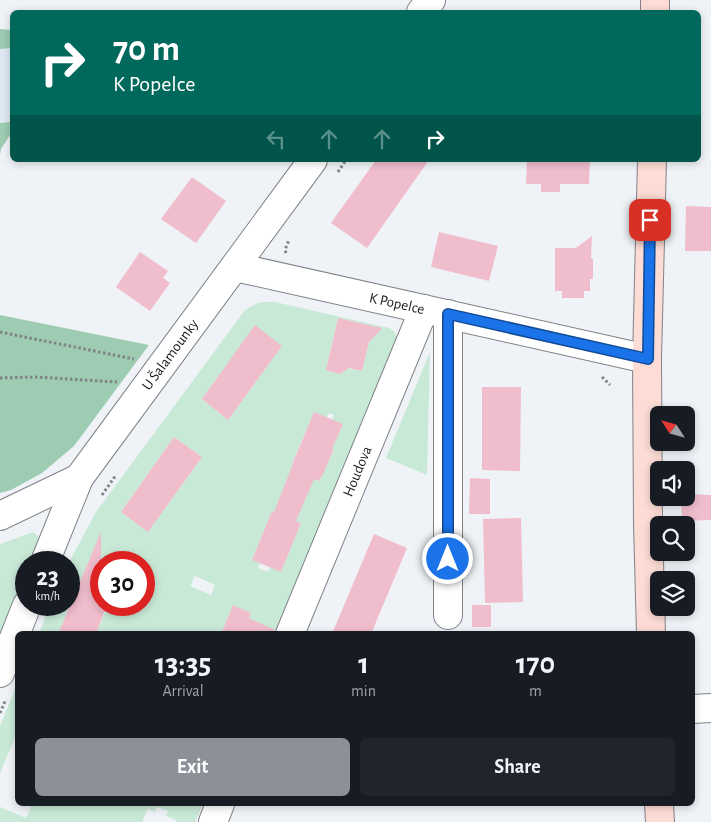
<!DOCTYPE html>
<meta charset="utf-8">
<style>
:root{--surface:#171b24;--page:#20242c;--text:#f1f3f6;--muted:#9ea1a6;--accent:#8c9099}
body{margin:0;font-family:"Alegreya Sans",sans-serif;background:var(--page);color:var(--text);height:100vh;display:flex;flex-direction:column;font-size:19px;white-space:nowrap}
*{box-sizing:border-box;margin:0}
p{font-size:16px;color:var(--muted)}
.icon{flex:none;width:28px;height:28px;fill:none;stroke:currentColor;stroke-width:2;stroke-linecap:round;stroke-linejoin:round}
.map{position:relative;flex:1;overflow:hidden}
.side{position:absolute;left:15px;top:631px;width:680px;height:175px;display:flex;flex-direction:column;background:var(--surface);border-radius:8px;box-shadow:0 2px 8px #0003}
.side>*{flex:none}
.hud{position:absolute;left:10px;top:10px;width:691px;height:152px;border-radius:8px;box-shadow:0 2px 8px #0003;background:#00695c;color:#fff;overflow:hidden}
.needle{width:32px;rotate:306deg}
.buttons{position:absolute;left:650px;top:406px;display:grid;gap:10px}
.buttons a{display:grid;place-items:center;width:45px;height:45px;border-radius:8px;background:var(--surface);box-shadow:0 2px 8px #0003;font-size:25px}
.speed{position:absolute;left:15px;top:551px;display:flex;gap:10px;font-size:25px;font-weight:700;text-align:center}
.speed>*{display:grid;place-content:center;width:65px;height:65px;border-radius:50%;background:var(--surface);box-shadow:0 2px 8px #0003;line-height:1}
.speed small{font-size:12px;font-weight:400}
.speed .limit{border:8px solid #d22;background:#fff;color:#111}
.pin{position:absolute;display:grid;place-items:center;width:42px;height:42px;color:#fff;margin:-21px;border-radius:10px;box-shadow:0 2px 8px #0006}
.me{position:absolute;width:55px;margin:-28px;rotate:0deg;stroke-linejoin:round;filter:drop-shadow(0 0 4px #0008)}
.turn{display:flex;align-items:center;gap:18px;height:105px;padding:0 20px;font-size:22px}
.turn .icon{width:65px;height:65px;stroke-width:2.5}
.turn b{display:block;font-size:35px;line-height:42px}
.lanes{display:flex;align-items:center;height:48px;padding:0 20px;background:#0003;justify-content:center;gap:25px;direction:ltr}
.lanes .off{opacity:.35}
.eta{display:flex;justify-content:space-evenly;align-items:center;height:85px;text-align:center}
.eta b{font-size:30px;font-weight:700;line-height:35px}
.cta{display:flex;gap:10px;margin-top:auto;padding:10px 20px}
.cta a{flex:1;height:58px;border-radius:8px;background:var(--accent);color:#fff;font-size:20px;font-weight:700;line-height:58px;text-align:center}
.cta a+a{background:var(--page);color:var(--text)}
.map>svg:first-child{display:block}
.built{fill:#dee9f3}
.green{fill:#c9e9d7;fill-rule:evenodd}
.forest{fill:#9dccb2}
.building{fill:#f0bdcc}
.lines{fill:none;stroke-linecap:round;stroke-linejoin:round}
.street-casing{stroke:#7f8387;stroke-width:30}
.secondary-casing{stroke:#7f8387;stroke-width:30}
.path{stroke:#808386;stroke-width:3;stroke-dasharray:2.5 2.5;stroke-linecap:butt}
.street{stroke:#fff;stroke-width:28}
.secondary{stroke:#fcdcd5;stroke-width:28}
.route-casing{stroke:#114b97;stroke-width:12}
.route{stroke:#1a73e8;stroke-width:9}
.labels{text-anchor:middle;stroke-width:4.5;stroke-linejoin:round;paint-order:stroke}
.street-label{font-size:15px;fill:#161819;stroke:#eff3f7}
</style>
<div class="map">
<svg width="711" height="822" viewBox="0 0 711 822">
<rect width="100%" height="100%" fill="#eff3f7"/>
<polygon class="built" points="12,48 12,79 10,122 0,123 0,49"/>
<g class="green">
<path d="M 265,302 L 275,302 L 389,328 C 396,332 397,335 396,342 L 274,634 L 249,618 L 251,613 L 231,610 L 221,634 L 96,634 L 108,605 L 144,605 L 144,562 L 101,562 L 101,567 L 89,561 L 58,634 L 39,634 L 50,605 L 69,605 L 69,562 L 96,512 L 245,310 L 258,303 ZM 338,318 L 377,327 L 369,342 L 362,371 L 347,368 L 337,373 L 326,370 ZM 255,326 L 282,346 L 228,420 L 202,399 ZM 314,412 L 327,418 L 329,413 L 334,415 L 332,420 L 342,425 L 332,449 L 334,450 L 319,481 L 291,469 L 293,461 ZM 174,437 L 202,457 L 148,532 L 121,512 ZM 272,511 L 301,523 L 281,571 L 270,567 L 268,572 L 258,568 L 260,563 L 252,560 ZM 195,576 L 215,585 L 211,595 L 190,586 Z"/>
<polygon points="430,352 427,475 386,458"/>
<polygon points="33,532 40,538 30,562 26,562 26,571 0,634 0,544"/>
<polygon points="17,684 17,733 0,773 0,726"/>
<polygon points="32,804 203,804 195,822 176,822 176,820 166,816 168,811 157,807 155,812 148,809 142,822 0,822 0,807 26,818"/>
</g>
<g class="forest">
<polygon points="0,29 12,30 12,58 12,48 0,49"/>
<polygon points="12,79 12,132 1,149 0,155 0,123 10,122"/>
<polygon points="0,315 149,345 74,446 42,473 11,490 0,493"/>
</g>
<g class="building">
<polygon points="376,160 429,160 367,248 331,223"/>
<polygon points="527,160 590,160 589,184 560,184 560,192 541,192 541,184 526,184"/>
<polygon points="192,177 226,201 196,243 161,219"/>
<polygon points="686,206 711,207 711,251 685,251"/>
<polygon points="439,232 498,246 489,281 431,267"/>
<polygon points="592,236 591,258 593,259 593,279 590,279 590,291 584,291 584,298 562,298 562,291 555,291 555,248 576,248"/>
<polygon points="140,252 168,271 163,278 170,283 150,311 116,287"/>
<polygon points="338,318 382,328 369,342 362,371 349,368 340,374 326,370"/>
<polygon points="255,325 282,346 228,420 202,399"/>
<polygon points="482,387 521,387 520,471 482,470"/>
<polygon points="314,412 343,424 332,449 334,449 323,474 319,481 314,479 296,521 301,523 281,572 252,560 272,511 274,512 291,469 293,462"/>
<polygon points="174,437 202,457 148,532 121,512"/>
<polygon points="470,478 490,479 490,514 469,514"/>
<polygon points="686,494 711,495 711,520 682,521 681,498 686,498"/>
<polygon points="521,518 523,602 485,603 483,519"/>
<polygon points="101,532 101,605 107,605 96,634 58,634"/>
<polygon points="374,534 407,548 371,634 332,634"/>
<polygon points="233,605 251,613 249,618 275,630 275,634 221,634"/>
<rect x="472" y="605" width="19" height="22"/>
</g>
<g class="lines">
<g class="street-casing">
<g id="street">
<polyline points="421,12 431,0"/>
<path id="s1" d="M 235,267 L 647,359"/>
<polyline points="448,314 448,615"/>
<path id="s2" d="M 0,516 L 79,478 L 313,160"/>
<polyline points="45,562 79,478"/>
<path id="s3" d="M 290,634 L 424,309"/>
<polyline points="0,673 27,605"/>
<polyline points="692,709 711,708"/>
<polyline points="213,822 220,804"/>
</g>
</g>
<g class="secondary-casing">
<g id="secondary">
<polyline points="655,12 655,0"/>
<polyline points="651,634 648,523 647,359 652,160"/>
<polyline points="659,804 660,822"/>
</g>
</g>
<g class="path">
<polyline points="338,172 346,160"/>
<polyline points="286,253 285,250 289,240"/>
<polyline points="0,332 134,359"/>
<polyline points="602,377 610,385"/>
<polyline points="0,378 35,377 117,382"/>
<polyline points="102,495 116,475"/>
<polyline points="0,713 6,699"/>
</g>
<use href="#street" class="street"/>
<use href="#secondary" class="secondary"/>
</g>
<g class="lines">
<g class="route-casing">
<polyline id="route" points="448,559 448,314 648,359 650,220"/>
</g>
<use href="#route" class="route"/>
</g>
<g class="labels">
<g class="street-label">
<text dy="5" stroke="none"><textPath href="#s1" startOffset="166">K Popelce</textPath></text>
<text dy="5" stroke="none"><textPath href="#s2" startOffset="241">U Šalamounky</textPath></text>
<text dy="5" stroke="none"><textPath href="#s3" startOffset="176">Houdova</textPath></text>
</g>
</g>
</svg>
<div class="buttons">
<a><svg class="needle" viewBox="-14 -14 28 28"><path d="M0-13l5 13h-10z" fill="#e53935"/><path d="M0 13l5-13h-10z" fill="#9ea1a6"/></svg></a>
<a><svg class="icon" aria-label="sound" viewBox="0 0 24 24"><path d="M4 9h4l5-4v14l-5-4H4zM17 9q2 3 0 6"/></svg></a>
<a><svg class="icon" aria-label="search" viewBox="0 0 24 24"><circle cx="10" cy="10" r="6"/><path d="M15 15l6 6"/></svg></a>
<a><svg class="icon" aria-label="layers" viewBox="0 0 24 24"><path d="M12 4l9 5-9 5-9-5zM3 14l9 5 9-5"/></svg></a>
</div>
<div class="speed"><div>23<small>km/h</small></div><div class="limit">30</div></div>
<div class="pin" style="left:650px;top:220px;background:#d93025"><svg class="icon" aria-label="arrive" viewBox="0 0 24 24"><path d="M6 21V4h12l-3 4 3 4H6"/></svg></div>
<svg class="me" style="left:448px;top:559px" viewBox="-20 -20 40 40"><circle r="17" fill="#1a73e8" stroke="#fff" stroke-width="3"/><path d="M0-11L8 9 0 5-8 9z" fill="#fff"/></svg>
<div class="hud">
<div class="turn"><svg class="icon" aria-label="right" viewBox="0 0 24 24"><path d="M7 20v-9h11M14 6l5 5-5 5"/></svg><div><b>70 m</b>K Popelce</div></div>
<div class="lanes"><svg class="icon off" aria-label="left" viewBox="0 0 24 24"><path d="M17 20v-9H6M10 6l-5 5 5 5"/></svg><svg class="icon off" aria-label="ahead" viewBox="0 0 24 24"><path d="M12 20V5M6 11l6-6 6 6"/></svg><svg class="icon off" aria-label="ahead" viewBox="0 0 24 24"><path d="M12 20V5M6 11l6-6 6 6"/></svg><svg class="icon" aria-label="right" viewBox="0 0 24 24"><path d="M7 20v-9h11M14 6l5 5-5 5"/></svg></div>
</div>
<section class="side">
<div class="eta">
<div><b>13:35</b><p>Arrival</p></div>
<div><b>1</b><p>min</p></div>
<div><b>170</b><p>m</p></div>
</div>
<div class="cta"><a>Exit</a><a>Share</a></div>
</section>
</div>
